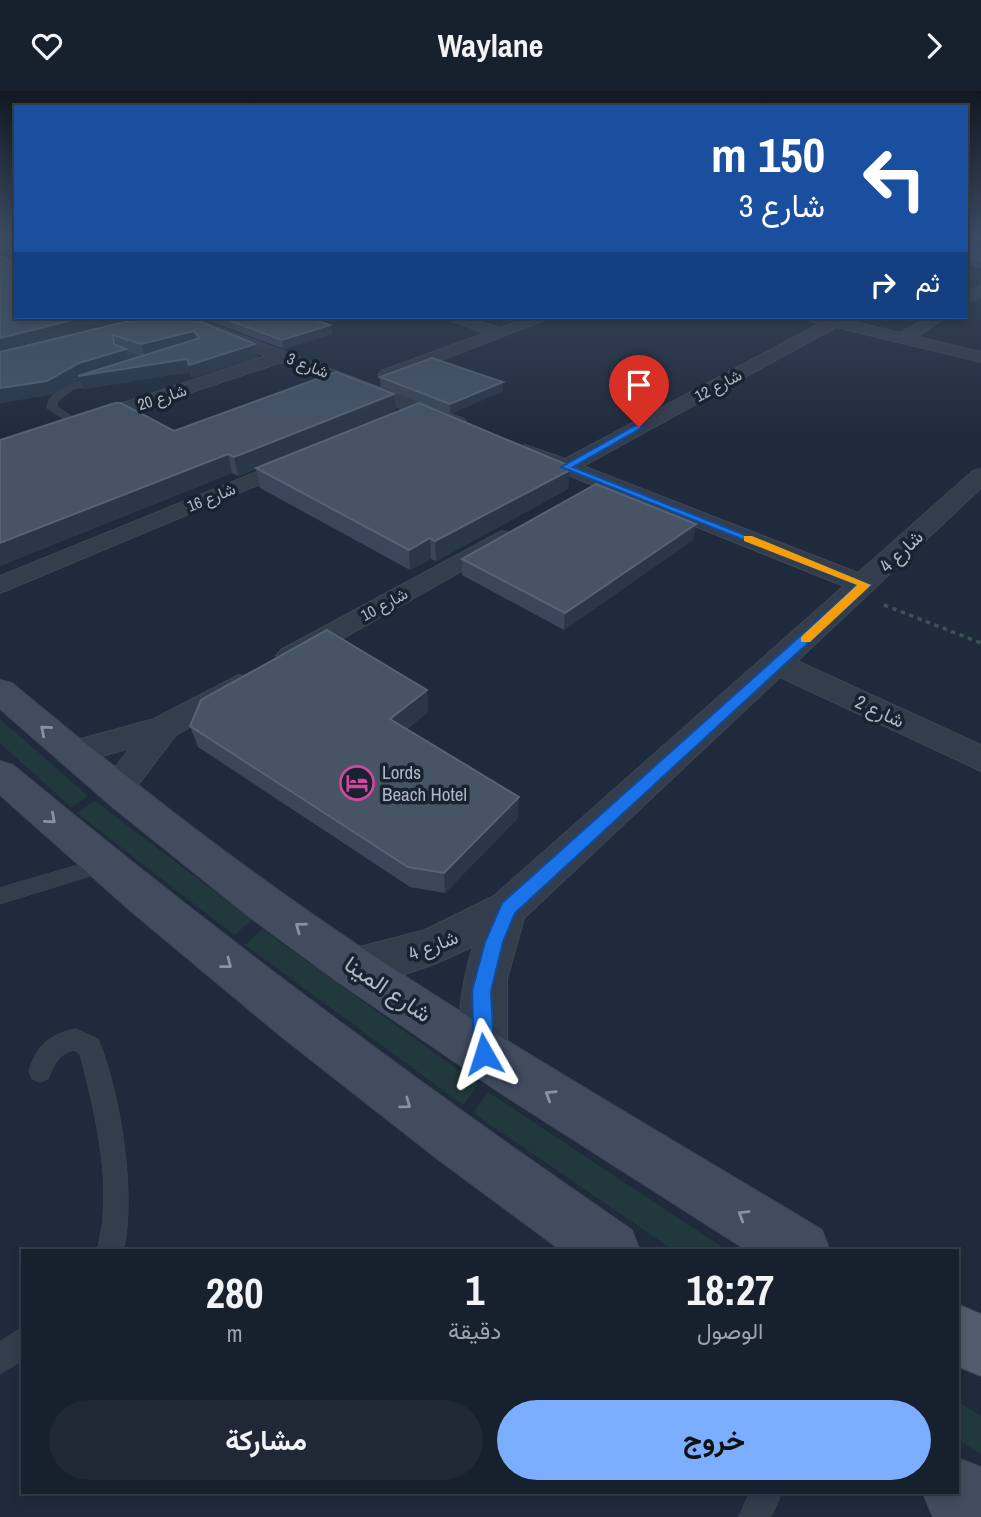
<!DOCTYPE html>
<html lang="ar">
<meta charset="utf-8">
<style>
:root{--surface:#17202d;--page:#202835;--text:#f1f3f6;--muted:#9ea3aa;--line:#363e49;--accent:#7caeff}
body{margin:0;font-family:"Archivo Narrow",Vazirmatn,sans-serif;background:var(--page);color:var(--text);direction:rtl;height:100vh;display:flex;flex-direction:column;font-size:26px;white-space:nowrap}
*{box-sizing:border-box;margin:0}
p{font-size:23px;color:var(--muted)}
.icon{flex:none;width:38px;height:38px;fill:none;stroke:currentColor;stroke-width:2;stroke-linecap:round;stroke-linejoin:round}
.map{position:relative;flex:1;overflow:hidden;direction:ltr}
.panel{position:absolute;left:21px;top:1158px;width:938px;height:245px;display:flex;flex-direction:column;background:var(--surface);border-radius:0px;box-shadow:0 4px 10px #0003,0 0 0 2px var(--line);direction:rtl}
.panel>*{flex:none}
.guide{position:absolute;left:14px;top:14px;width:954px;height:214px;border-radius:0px;box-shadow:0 4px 10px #0003,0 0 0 2px var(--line);direction:rtl;background:#1a4fa0;color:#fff;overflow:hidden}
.pin{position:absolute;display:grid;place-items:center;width:60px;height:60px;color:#fff;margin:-72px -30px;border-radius:50% 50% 50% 0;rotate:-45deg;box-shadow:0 0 7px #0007}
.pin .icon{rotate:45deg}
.me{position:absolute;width:77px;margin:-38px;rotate:354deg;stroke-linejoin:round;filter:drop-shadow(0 0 5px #0008)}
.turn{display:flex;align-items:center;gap:24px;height:147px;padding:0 28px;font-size:32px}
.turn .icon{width:91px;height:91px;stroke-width:2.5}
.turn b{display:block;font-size:49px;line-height:60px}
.then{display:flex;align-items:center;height:66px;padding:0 28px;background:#0003;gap:14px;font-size:26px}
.eta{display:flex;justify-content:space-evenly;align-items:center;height:119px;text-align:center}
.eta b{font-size:42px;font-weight:700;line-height:49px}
.primary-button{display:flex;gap:14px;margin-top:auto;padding:14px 28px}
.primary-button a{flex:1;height:80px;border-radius:42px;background:var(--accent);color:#111;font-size:28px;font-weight:700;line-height:80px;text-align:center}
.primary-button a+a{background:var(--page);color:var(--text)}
header{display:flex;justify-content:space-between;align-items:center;height:91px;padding:0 28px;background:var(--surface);font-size:32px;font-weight:700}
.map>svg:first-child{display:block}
.green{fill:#21393d}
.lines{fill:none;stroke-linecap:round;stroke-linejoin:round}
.service-casing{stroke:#3d4655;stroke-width:1}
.minor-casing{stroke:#3d4655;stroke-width:2}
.secondary-casing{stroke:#3d4655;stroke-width:2}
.primary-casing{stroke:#3d4655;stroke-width:2}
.path{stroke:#3a5355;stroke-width:3.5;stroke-dasharray:4.5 4.5;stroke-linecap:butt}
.service{fill:#333d4c;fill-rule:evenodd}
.minor{fill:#333d4c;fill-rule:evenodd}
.secondary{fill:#414c5f;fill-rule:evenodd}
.primary{fill:#515c6c;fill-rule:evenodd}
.wall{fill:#3a475a;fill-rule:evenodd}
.shaded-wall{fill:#2a3749}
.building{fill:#465466;stroke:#566375;stroke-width:2}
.oneway{stroke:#8892a3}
.route{fill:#1a73e8;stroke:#114b97;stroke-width:2}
.slow{fill:#f59e0b}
.labels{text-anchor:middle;stroke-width:7;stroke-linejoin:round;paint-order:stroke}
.far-street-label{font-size:16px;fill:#aeb8c8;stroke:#192230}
.street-label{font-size:19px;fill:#aeb8c8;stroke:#192230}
.poi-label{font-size:19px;fill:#aeb8c8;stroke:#192230;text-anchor:start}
.near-street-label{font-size:23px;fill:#aeb8c8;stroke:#192230}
</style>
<header><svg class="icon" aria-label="forward" viewBox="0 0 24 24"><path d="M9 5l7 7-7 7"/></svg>Waylane<svg class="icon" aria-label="heart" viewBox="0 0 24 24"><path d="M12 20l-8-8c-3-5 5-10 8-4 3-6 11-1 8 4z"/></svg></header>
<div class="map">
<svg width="981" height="1426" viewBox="0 0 981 1426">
<rect width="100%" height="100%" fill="#1f2b3c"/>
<g class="green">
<polygon points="0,628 88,705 71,716 0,652"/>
<polygon points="95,710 252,829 234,844 77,722"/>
<polygon points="262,838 478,993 463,1014 245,854"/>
<polygon points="488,1001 728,1160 675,1160 473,1022"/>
<polygon points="957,1310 981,1325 981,1363 957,1348"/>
</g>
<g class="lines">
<g class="service-casing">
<g id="service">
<polygon points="122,258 147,268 145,276 130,279 130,275 139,271 119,263"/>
<path d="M 103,284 L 106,289 L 72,299 L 58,310 L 57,316 L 81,331 L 81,335 L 75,335 L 47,317 C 50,294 84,289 103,284 Z"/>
<polygon points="103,767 110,769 112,774 110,779 0,813 0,797"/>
<path d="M 76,938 L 98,948 C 120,999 137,1107 123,1160 L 97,1160 C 114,1097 96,1025 80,963 L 74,959 C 58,963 54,974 48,988 L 40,991 L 32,988 L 29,980 C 36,955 50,943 76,938 Z"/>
<polygon points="23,1236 23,1269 0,1283 0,1251"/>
<polygon points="750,1402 782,1402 771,1426 739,1426"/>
</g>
</g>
<g class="minor-casing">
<g id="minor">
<polygon points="0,149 16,155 16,164 0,158"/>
<polygon points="981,195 981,205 966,213 966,202"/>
<polygon points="171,226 192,226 464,328 467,332 464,336 450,336 282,271 0,365 0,352 266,265"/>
<polygon points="442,226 465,226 500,237 530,226 552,226 393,288 381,288 378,284 381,280 485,242"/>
<path d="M 803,226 L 834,226 L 900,242 L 928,226 L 946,226 L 917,246 L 981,261 L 981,271 L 836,236 L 583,375 L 858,482 L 973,380 L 981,378 L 981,397 L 797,570 L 981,654 L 981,680 L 780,586 L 524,827 L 507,888 L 507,963 L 500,978 L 484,985 L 468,978 C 452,941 462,893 473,855 C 440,872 372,901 337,888 L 331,875 L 337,862 L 425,839 L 494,805 L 844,495 L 518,364 L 515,360 L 525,354 L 565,368 L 819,233 Z"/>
<polygon points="301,363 312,369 308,373 0,502 0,485"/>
<polygon points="502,440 511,442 514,447 511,452 301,571 291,574 281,571 276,565 281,559"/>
<polygon points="239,584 250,587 254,594 250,601 176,644 127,708 115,712 103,708 98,699 130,657 71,674 59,670 55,662 59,654 154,628"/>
</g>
</g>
<g class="secondary-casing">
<g id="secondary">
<path d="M 0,589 L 12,592 C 127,688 245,780 371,863 C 518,960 671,1048 822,1139 L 830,1160 L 748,1160 L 502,1003 L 338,891 L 247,824 L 115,718 L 0,618 Z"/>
<path d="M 0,670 L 13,674 C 212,839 418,993 632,1139 L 640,1160 L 562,1160 L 435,1066 L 282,946 L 132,821 L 0,704 Z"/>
<polygon points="957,1367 981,1376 981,1426 933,1426 923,1402 957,1402"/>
</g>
</g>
<g class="primary-casing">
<polygon id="primary" points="957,1213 981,1223 981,1285 957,1275"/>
</g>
<polyline class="path" points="884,514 981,552"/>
<use href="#service" class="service"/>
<use href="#minor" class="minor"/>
<use href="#secondary" class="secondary"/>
<use href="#primary" class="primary"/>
</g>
<g class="wall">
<polygon points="966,147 981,147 981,177 966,174"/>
<path d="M 145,226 L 255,253 L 258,266 L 192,287 L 190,281 L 83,298 L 79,288 L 53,303 L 0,312 ZM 126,260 L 142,265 L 129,269 Z"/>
<polygon points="199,226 305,226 330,234 332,243 284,258"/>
<polygon points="380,286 503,291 503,300 450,323 381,296"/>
<polygon points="396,320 284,366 569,379 568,398 436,470 431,468 410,479 260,397 256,378 238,385 232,382 0,475 0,349 174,340"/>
<polygon points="696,433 693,449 564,539 462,484 462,468"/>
<polygon points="427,599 428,621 407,638 518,727 445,802 410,796 198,656 190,635"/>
</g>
<g class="shaded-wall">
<polygon points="85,226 136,226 0,261 0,247"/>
<polygon points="330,234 332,243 284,258 282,249"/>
<polygon points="194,240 197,252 145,266 141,253"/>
<polygon points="113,244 118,257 126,258 130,271 255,253 258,266 192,287 190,281 83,298 79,288 53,303 0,312 0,297 114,253"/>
<polygon points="503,291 503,300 450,323 450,313"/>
<polygon points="394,303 396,320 238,385 234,366"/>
<polygon points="228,363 232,382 0,475 0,452"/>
<polygon points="570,375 568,398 436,470 435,450"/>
<polygon points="696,433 693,449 564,539 565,522"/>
<polygon points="430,447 431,468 410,479 409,459"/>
<polygon points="427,599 428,621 393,649 390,628"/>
<polygon points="519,706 518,727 445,802 444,782"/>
</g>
<g class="building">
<polygon points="966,147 981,147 981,170 966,167"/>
<polygon points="0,165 16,172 16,226 85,226 0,247"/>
<polygon points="145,226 189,226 255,253 189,274 187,268 78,285 200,247 194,240 141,253 113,244 114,253 126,258 79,272 47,290 0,297 0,261"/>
<polygon points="220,226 305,226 330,234 282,249"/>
<polygon points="432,267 503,291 450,313 380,286"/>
<polygon points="336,281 394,303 234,366 228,363 0,452 0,349 115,312 121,312 174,340"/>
<polygon points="419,312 570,375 565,377 570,379 435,450 430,447 409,459 256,377"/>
<polygon points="596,393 696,433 565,522 462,468"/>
<polygon points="327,539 427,599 390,628 519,706 444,782 408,776 190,635 201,609"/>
</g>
<defs><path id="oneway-chevron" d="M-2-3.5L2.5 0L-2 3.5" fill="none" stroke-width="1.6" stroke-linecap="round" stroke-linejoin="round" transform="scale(1.75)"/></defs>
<g class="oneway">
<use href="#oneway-chevron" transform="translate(45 639) rotate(-139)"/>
<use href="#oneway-chevron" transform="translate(51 728) rotate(41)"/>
<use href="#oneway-chevron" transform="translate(300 836) rotate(-143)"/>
<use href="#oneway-chevron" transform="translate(227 873) rotate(38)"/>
<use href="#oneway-chevron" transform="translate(550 1004) rotate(-148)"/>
<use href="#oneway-chevron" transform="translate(406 1013) rotate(36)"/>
<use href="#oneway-chevron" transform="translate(743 1124) rotate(-148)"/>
</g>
<linearGradient id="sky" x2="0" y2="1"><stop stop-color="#111821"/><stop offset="0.42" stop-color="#3c4a61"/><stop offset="1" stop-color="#3c4a61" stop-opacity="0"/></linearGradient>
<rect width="981" height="347" fill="url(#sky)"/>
<polygon class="route" points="636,334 643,336 573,376 871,494 515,822 503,851 491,900 494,963 491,970 484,973 477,970 474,963 472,900 485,851 502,812 857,494 561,376"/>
<polygon class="slow" points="744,445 752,445 871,494 810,551 801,551 801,546 857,494 744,450"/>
<defs>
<g id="hotel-ring" transform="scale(1.75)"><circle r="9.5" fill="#192230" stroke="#d1479c" stroke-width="1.5"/><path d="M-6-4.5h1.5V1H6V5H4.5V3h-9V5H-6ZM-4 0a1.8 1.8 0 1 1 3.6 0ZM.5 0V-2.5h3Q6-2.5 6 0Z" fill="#d1479c"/></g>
</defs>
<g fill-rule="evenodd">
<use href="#hotel-ring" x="357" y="692"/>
</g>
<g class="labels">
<g class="far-street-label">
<text transform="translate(308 274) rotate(21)" y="6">شارع 3</text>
<text transform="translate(718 294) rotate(-28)" y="6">شارع 12</text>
<text transform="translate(162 306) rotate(-18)" y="6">شارع 20</text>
<text transform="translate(211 406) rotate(-22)" y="6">شارع 16</text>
<text transform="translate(384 513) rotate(-29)" y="6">شارع 10</text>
</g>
<g class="street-label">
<text transform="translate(901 460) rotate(-43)" y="7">شارع 4</text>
<text transform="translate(880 620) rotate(25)" y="7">شارع 2</text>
<text transform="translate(433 854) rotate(-21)" y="7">شارع 4</text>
</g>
<g class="poi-label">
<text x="382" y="688">Lords<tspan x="382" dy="22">Beach Hotel</tspan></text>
</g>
<g class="near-street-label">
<text transform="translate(388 898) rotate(34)" y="8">شارع المينا</text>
</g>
</g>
</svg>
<div class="pin" style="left:639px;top:336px;background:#d93025"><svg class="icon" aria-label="arrive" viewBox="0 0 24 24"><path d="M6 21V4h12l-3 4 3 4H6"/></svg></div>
<svg class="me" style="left:484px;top:963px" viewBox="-20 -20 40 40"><path d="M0-17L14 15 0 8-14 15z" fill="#1a73e8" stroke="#fff" stroke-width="4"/></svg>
<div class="guide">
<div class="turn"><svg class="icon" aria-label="left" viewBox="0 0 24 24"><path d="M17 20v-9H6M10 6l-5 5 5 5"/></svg><div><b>150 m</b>شارع 3</div></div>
<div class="then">ثم<svg class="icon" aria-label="right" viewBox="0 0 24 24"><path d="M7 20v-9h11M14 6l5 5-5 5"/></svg></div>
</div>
<section class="panel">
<div class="eta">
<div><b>18:27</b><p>الوصول</p></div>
<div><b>1</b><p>دقيقة</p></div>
<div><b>280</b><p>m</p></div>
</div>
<div class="primary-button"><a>خروج</a><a>مشاركة</a></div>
</section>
</div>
